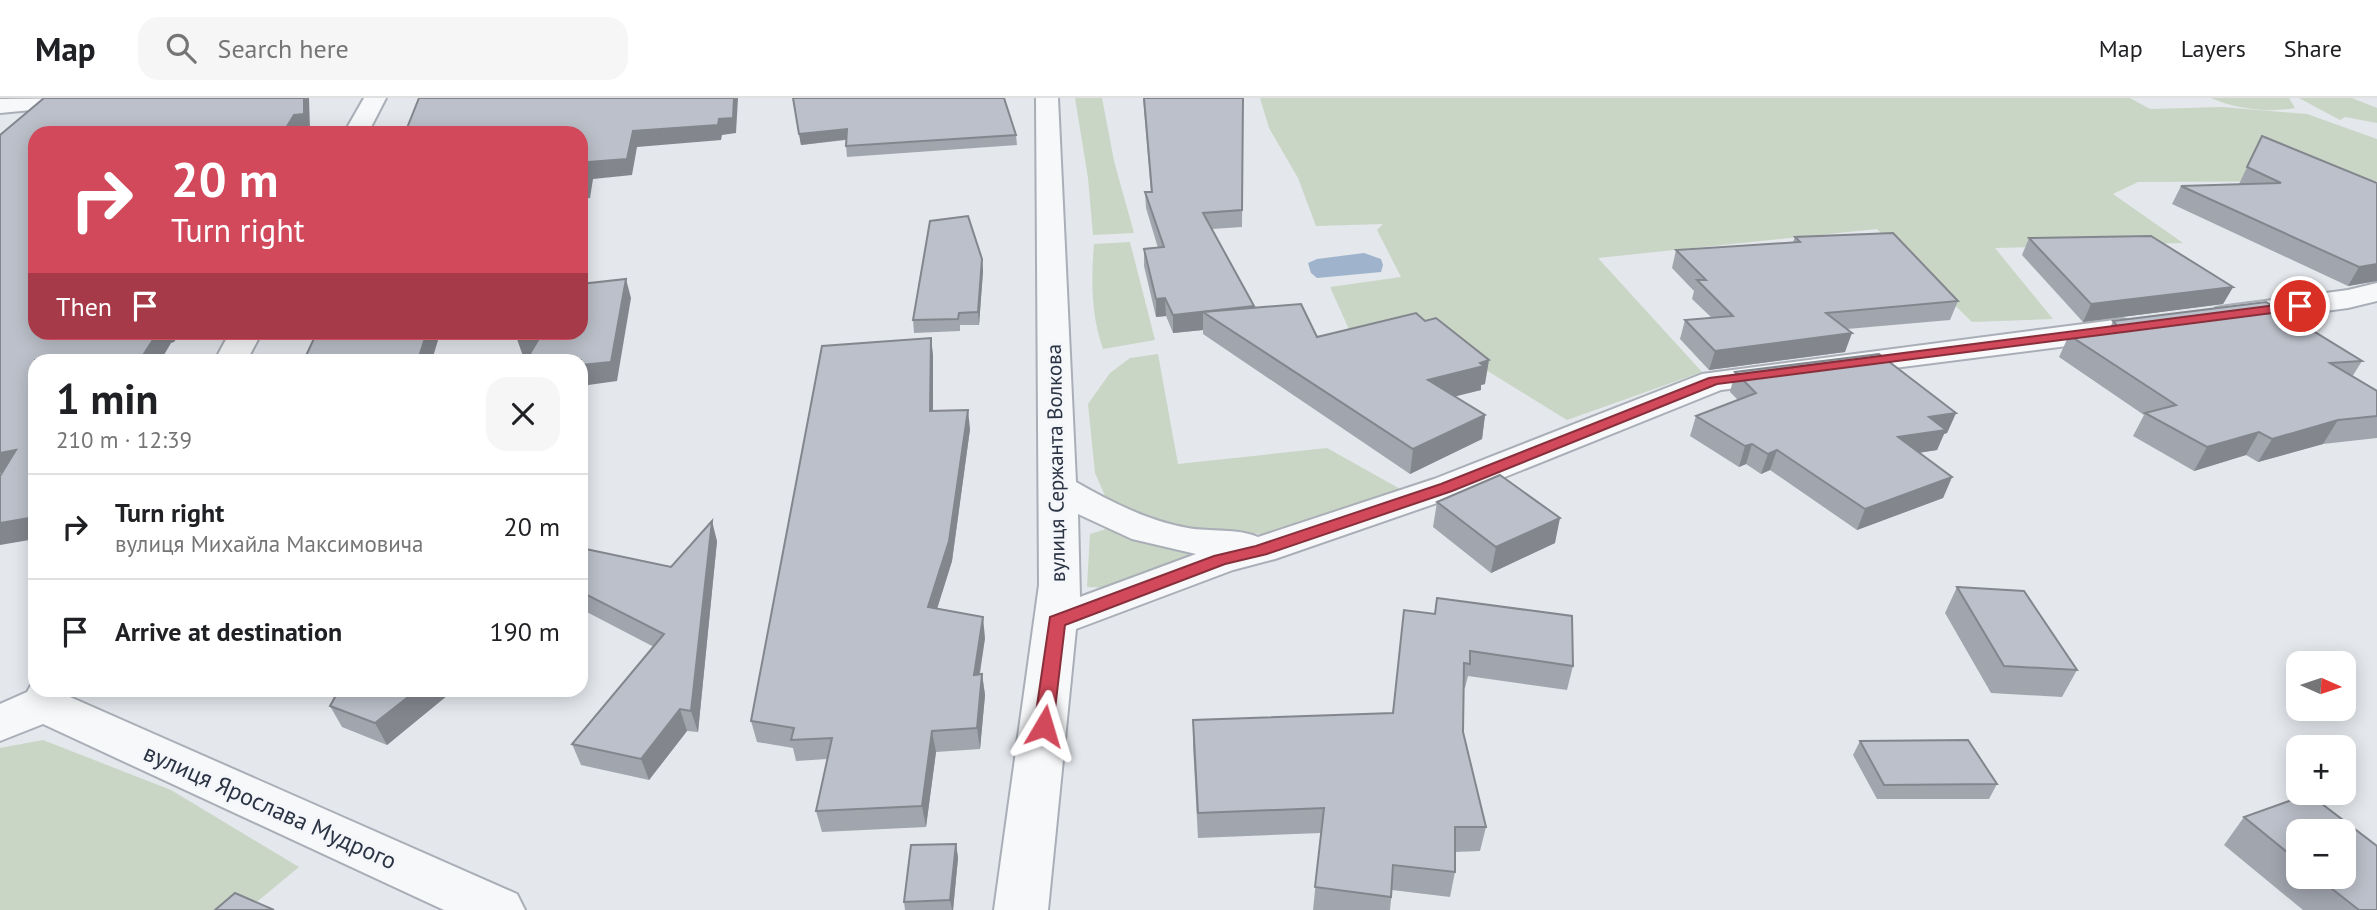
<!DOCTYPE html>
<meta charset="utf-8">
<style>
:root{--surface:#fff;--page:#f6f6f6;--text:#202124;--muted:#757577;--line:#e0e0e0}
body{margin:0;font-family:"PT Sans",sans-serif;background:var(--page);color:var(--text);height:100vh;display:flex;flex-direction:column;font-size:26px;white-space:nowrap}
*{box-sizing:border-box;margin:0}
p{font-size:23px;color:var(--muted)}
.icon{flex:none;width:38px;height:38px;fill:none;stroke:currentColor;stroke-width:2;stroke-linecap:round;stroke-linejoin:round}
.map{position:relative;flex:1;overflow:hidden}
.drawer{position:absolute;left:28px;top:256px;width:560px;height:343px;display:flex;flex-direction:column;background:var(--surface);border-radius:21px;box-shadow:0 4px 18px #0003}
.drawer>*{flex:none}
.guide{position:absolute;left:28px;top:28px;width:560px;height:214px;border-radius:21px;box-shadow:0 4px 18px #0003;background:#d1495b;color:#fff;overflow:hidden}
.needle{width:46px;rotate:93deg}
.buttons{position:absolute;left:2286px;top:553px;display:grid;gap:14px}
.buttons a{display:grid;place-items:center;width:70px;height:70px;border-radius:14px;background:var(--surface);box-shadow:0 4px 18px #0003;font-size:35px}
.pin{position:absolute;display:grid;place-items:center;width:60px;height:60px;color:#fff;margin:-30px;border:4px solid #fff;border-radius:50%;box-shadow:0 2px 7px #0007}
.me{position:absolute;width:77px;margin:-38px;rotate:7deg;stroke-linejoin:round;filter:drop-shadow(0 0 5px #0008)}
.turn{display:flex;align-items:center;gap:24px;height:147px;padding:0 28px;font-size:32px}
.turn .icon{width:91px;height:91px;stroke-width:2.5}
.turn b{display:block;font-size:49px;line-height:60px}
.then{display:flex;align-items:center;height:66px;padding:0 28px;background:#0003;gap:14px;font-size:26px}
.round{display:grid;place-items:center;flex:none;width:74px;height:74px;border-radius:21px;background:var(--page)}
.overview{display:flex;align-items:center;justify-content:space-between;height:119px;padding:0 28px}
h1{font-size:42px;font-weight:800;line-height:52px}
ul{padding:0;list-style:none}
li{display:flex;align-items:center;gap:21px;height:105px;padding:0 28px;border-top:2px solid var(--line)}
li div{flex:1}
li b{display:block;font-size:26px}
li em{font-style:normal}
header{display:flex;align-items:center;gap:42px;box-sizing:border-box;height:98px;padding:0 35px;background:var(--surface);border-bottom:2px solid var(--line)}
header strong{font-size:33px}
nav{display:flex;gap:38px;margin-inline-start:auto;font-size:24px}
.search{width:490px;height:63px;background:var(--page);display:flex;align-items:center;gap:18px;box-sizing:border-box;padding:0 24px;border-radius:21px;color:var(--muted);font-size:26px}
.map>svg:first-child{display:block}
.green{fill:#c9d6c5}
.water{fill:#9fb4cc}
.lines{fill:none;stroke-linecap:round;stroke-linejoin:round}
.minor-casing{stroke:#a9aeb7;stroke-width:4}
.minor{fill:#f7f8fa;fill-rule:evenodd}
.wall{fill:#a1a5ae;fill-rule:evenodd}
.shaded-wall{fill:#83868d}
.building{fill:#bbc0ca;stroke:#83868d;stroke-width:2}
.route{fill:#d1495b;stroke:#882f3b;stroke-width:2}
.labels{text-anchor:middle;stroke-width:6;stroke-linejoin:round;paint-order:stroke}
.street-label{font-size:21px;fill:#2b3445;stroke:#f4f6f9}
.near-street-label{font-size:24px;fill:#2b3445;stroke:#f4f6f9}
</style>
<header>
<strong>Map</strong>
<div class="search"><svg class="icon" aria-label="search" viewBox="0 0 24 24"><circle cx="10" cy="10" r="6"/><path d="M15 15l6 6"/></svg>Search here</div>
<nav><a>Map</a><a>Layers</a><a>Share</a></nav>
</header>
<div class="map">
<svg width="2377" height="812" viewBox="0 0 2377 812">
<rect width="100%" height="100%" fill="#e4e7ec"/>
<g class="green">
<polygon points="1075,0 1102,0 1114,63 1134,135 1093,137 1088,80"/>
<polygon points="1260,0 2130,0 2150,11 2222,9 2307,16 2377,41 2377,83 2138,84 2113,96 2183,145 1995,150 2053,221 1972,224 1877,131 1598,160 1702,274 1567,322 1436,241 1352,238 1330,189 1401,179 1377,132 1383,126 1316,128 1298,80 1269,30"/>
<path d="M 2211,0 L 2289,0 L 2295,10 C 2268,15 2236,11 2211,0 Z"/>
<polygon points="2299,0 2352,0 2377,10 2377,25 2345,19 2340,22"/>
<path d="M 1130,144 L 1155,242 L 1103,251 C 1091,217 1091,182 1094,146 Z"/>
<polygon points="1158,256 1178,366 1327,350 1402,392 1270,436 1187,434 1148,422 1106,400 1095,375 1088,306 1110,275 1130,260"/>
<polygon points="1106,431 1158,446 1211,457 1113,490 1087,489 1090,436"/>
<polygon points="43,642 171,692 299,769 247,812 0,812 0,650"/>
</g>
<polygon class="water" points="1364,155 1381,161 1383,167 1381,174 1317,180 1311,175 1308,165 1317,161"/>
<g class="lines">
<g class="minor-casing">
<g id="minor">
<polygon points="95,0 92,5 84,7 0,15 0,1"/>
<polygon points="364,0 386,0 368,35 344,35"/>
<path d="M 1036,0 L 1058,0 L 1076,384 C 1111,404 1148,423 1188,430 C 1210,434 1237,430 1258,439 L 1434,381 L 1702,276 L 2122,221 L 2133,224 L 2138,231 L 2133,238 L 2122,241 L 1721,292 L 1460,397 L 1275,461 L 1233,472 L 1076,531 L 1048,812 L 994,812 L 1039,487 ZM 1078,416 L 1132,441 L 1196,456 L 1080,499 Z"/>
<polygon points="2377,185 2377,203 2348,210 2227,226 2216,224 2211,217 2216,210 2227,208 2348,192"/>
<polygon points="230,234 262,234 247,262 215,262"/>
<polygon points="35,580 35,592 74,592 70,599 517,796 525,812 444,812 43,626 0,643 0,606 27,594"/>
</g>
</g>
<use href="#minor" class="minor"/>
</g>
<g class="wall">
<polygon points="793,0 1016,37 1017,47 847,59 846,48 846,42 801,47"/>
<polygon points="1143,0 1243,0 1242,129 1212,131 1254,209 1317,239 1485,286 1481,287 1481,292 1455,298 1485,317 1482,341 1410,376 1203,236 1203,232 1173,235 1166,218 1156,219 1144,168 1144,151 1158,150 1146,110 1145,94 1151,94"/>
<polygon points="2262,38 2377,85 2377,183 2348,188 2172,106 2181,88 2239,86"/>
<polygon points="1795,139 1958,203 1950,222 1847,231 1845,254 1709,272 1680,241 1685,222 1712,220 1692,201 1694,193 1672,170 1676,152 1793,144"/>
<polygon points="2029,140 2233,189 2223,206 2083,224 2022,157"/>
<polygon points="982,161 983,173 979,227 960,227 960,233 914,235 913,222"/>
<polygon points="2113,223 2362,263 2352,279 2377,293 2377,340 2323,346 2258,364 2246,357 2194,373 2133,338 2144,317 2059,259 2069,237 2109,232"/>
<polygon points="931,240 933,258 933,313 970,331 952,463 937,511 985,540 980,576 982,576 985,597 980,651 936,654 926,729 822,734 816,713 827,661 796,663 793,650 757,644 751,623"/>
<polygon points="1735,274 1956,315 1947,335 1944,336 1937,352 1919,355 1952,379 1943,400 1857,432 1770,372 1761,376 1746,366 1739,369 1690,338 1696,318 1738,302 1730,294"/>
<polygon points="1437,404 1555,445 1491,475 1433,429"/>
<polygon points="717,443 698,634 687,633 649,682 581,667 572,646 654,549 581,511 581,450 671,469"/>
<polygon points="1957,489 2077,572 2062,599 1991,595 1945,515"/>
<polygon points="1437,500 1573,568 1567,592 1468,578 1465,590 1463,590 1463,634 1486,729 1480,753 1455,754 1455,774 1450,799 1392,792 1390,812 1313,812 1321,735 1198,740 1193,647 1193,622 1392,615 1435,516"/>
<polygon points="454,592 387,647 342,629 330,608"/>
<polygon points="1860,643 1997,686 1989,701 1877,701 1853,657"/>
<path d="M 2309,696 L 2377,748 L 2377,812 L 2303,812 L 2224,747 L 2244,719 ZM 2298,733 L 2343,733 L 2343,779 L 2298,779 Z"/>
<polygon points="956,746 958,760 953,812 905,812 904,804"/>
</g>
<g class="shaded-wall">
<polygon points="304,0 309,0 310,31 300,32 298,35 283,35"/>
<polygon points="734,0 738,0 736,35 722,37 721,42 637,49 632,77 593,81 590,100 581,101 581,83 589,64 633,33 719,21"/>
<polygon points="847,31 849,41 801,47 799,36"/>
<polygon points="982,161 983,173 979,227 978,214"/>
<polygon points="2377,166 2377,183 2348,188 2359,169"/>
<polygon points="626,181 631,200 617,283 581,288 581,267"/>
<polygon points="2233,189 2223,206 2083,224 2091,206"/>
<polygon points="1165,200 1166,218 1156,219 1156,201"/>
<polygon points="1203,214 1203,232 1173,235 1173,217"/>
<polygon points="158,234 181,234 174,244 171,245 161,262 140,262"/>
<polygon points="427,234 484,234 439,239 432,262 418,262"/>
<polygon points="1852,235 1845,254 1709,272 1715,253"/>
<polygon points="540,239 547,258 524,261 517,241"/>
<polygon points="931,240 933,258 933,332 930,313"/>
<polygon points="1489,262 1485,286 1481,287 1481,292 1425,306 1428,282"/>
<polygon points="968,312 970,331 952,463 931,530 928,509"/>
<polygon points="1956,315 1947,335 1944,336 1937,352 1890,359 1898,339 1929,319"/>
<polygon points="1485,317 1482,341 1410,376 1413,351"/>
<polygon points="2338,322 2323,346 2258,364 2272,341"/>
<polygon points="2259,334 2246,357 2194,373 2207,349"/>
<polygon points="1752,346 1746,366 1739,369 1745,348"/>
<polygon points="16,352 29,371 0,375 0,355"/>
<polygon points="1777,352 1770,372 1761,376 1768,356"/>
<polygon points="1952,379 1943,400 1857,432 1865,411"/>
<polygon points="35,419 35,441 0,447 0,425"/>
<polygon points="1560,420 1555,445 1491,475 1496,449"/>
<polygon points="712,423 717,443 698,634 691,613"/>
<polygon points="983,519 985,540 976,597 974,577"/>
<polygon points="982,576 985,597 980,651 977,630"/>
<polygon points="417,592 454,592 387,647 375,625"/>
<polygon points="680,611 687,633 649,682 641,661"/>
<polygon points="932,633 936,654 926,729 922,708"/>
<polygon points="956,746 958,760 953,812 952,812 950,802"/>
</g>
<g class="building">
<polygon points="44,0 304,0 304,16 294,17 283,35 35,35 35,234 158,234 140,262 35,262 35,419 0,425 0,378 16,352 0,355 0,37"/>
<polygon points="419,0 734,0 733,20 719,21 718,27 633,33 627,61 589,64 585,83 581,83 581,35 405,35"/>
<polygon points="793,0 1004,0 1016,37 846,48 847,31 799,36"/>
<polygon points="1144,0 1243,0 1242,112 1203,115 1254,208 1173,217 1165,200 1156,201 1144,151 1164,149 1145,94 1152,94"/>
<polygon points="2262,38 2377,85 2377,166 2359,169 2181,88 2281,85 2247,69"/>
<polygon points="968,118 982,161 978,214 959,215 958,221 913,222 930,123"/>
<polygon points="1893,135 1958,203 1826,215 1852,235 1715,253 1685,222 1733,218 1697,182 1706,182 1676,152 1800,144 1795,139"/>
<polygon points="2151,138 2233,189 2091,206 2029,140"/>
<polygon points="626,181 611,264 581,267 581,262 526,262 540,239 517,241 519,234 581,234 581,186"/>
<polygon points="2266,204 2362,263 2330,265 2377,293 2377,318 2338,322 2272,341 2259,334 2207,349 2145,315 2176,307 2069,237 2119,230 2113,223"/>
<polygon points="1301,206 1317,239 1416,215 1425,223 1436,220 1489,262 1480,265 1484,268 1428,282 1485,317 1413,351 1203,214"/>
<polygon points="317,234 427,234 418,262 304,262"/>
<polygon points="931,240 930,313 968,312 949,443 928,509 983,519 974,577 982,576 977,630 932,633 922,708 816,713 832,640 791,642 794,630 751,623 822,248"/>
<polygon points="1879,256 1956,315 1929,319 1946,332 1898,339 1952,379 1865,411 1777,352 1768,356 1752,346 1745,348 1696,318 1756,295 1735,274"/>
<polygon points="1500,377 1560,420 1496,449 1437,404"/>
<polygon points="712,423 691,613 680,611 641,661 572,646 664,536 581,494 581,450 671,469"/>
<polygon points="1957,489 2024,493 2077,572 2004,568"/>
<polygon points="1437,500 1572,518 1573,568 1470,553 1470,566 1464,565 1463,634 1486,729 1455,729 1455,774 1393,767 1391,799 1315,789 1324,710 1198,715 1193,622 1393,615 1404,512 1435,516"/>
<polygon points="339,592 417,592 375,625 330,608"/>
<polygon points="1968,642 1997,686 1884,687 1860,643"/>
<polygon points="2309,696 2377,748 2377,812 2359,812 2317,779 2343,779 2343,733 2298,733 2298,763 2244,719"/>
<polygon points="956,746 950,802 904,804 911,747"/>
<polygon points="235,795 274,812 215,812"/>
</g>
<polygon class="route" points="2300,204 2306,208 2304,211 1717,286 1452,393 1267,456 1225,466 1065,527 1053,628 1050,633 1044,635 1037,633 1034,628 1050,519 1214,458 1256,448 1441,386 1709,280"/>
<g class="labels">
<g class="street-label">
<text transform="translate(1056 365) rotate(-91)" y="7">вулиця Сержанта Волкова</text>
</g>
<g class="near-street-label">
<text transform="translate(270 709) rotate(24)" y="8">вулиця Ярослава Мудрого</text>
</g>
</g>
</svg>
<div class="buttons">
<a><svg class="needle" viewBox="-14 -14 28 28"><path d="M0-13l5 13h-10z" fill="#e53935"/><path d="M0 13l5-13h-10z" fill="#757577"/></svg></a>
<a>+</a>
<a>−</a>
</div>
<div class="pin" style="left:2300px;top:208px;background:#d93025"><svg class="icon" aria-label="arrive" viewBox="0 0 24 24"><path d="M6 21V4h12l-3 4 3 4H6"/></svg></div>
<svg class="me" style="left:1044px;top:628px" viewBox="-20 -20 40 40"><path d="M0-17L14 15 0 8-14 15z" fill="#d1495b" stroke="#fff" stroke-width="4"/></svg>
<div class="guide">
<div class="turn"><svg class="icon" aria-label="right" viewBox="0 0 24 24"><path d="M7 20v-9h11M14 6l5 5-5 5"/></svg><div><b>20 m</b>Turn right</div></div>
<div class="then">Then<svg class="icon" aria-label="arrive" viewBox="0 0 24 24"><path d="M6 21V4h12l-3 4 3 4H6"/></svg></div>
</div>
<section class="drawer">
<div class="overview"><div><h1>1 min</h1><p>210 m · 12:39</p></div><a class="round"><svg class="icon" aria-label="close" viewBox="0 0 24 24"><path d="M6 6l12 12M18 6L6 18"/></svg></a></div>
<ul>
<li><svg class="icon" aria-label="right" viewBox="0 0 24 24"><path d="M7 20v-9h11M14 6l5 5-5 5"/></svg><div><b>Turn right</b><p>вулиця Михайла Максимовича</p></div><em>20 m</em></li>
<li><svg class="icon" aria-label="arrive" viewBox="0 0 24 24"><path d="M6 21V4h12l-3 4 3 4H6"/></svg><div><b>Arrive at destination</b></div><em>190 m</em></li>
</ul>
</section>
</div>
